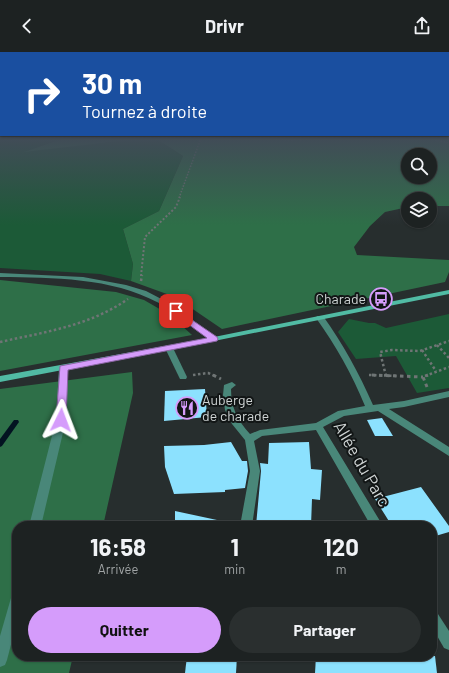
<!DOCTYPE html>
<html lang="fr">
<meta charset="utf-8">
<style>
:root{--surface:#1d2222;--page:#2a2f2f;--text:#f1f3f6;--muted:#a0a4a5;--line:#3b3f40;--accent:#d59cfb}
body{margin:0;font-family:Barlow,sans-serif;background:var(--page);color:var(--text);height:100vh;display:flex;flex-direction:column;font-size:15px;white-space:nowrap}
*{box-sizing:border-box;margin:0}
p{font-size:13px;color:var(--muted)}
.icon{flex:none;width:22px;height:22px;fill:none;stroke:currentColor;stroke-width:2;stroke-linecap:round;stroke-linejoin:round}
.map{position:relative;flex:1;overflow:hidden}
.panel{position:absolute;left:12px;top:469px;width:425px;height:140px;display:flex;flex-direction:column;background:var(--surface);border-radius:16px;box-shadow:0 1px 3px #0004,0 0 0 1px var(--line)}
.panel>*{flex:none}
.guide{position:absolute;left:0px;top:0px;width:449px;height:84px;box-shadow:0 1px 3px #0004,0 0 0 1px var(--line);background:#1a4fa0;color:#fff;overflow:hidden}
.fabs{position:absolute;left:401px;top:96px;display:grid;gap:8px}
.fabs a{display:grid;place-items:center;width:36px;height:36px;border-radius:50%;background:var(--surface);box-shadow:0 1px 3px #0004,0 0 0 1px var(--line);font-size:20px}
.pin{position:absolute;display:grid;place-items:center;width:34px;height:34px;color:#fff;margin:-17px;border-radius:8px;box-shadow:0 2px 6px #0006}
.me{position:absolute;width:44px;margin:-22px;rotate:3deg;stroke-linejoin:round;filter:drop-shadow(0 0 3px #0008)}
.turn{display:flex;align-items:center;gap:14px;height:84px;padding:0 16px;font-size:18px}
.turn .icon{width:52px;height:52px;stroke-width:2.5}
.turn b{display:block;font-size:28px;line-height:34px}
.eta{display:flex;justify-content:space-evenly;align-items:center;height:68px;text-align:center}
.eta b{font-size:24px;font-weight:700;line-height:28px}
.button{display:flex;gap:8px;margin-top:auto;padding:8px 16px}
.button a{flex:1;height:46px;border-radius:24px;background:var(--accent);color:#111;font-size:16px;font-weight:700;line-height:46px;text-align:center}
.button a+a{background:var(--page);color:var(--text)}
header{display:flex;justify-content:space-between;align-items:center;height:52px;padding:0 16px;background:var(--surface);font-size:18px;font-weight:700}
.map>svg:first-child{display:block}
.green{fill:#1c5a37}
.forest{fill:#2e6f48;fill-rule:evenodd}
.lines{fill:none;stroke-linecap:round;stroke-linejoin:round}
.stream{fill:#031321;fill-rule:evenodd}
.building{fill:#8ce1fe}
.path-far3{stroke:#6f7575;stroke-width:1.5;stroke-dasharray:1.5 1.5;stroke-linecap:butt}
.path-far2{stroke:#6f7575;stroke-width:2;stroke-dasharray:2 2;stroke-linecap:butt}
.path-far1{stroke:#6f7575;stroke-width:2.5;stroke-dasharray:2.5 2.5;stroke-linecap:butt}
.path{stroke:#6f7575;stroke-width:3;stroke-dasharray:3.5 3.5;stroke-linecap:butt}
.lane{fill:#498779;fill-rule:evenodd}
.street{fill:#498779;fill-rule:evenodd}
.secondary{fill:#51bba4;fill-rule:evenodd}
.route{fill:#d59cfb;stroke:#8a65a3}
.labels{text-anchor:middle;stroke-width:4;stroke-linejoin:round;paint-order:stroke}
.poi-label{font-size:14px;fill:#cfd4d4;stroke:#121616;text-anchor:end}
.near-street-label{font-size:17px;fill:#cfd4d4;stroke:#121616}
</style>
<header><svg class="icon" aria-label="back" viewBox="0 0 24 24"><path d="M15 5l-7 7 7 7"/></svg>Drivr<svg class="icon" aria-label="share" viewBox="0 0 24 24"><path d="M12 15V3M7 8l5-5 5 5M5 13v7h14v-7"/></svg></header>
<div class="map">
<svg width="449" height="621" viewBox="0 0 449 621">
<rect width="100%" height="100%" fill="#272e2e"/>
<g class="green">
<polygon points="0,86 64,86 27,99 138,87 158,88 183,104 159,159 123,177 133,212 131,229 100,222 0,216"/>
<polygon points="449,262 449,336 417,341 396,304 356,307 338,280 349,267 369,271 375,271 386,276"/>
</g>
<g class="forest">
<path d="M 64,86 L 449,86 L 449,154 L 430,154 L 430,147 L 408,147 L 408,155 L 385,160 L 370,174 L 354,195 L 357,203 L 449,208 L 449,220 L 445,230 L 222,277 L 175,245 L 131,229 L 133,212 L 123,177 L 159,159 L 183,104 L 158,88 L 138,87 L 24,100 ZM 408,103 L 430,103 L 430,125 L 408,125 Z"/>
<polygon points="0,228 116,240 144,248 170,263 192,283 0,319"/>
<polygon points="132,320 133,341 103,474 17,474 17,604 73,604 69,621 0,621 0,337"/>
</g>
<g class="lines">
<polygon class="stream" points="14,368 18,368 19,370 2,394 0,395 0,387"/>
</g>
<g class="building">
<polygon points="205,337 207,365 164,369 165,339"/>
<polygon points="382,366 393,384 375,384 367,368"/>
<polygon points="231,390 242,409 247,409 248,419 245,436 225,438 225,440 174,442 165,415 164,394 204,393"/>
<polygon points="309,390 311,417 322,418 320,448 312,447 311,474 256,474 261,419 260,411 268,412 269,391"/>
<polygon points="421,435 449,474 449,480 432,485 432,474 392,474 375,447"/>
<polygon points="175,459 217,468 216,474 175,474"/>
<polygon points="187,604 237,604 236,621 185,621"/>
<polygon points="316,604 435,604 437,621 315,621"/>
</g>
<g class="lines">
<g class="path-far3">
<polyline points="261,86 289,88 328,86"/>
<polyline points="426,86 449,91"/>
<polyline points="179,146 201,86"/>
</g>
<polyline class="path-far2" points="141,224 145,185 176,155 180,145"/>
<g class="path-far1">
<polyline points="141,229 142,223"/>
<path d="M 0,290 C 45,280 89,274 128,247"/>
<polyline points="437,293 449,306"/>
<polyline points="422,298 436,319"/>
<polyline points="193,323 208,321 215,324"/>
<polyline points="369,323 399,324"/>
<polyline points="386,324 380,300 392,298 420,299 449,289"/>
<polyline points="425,324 449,315"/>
</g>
<g class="path">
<polyline points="213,323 221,327"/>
<polyline points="372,323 423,325"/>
<polyline points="427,335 423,325 428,323"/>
</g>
<polygon class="lane" points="166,294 169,294 173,296 187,325 186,327 180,327 179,325 165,296"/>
<g class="street">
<path d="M 0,221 L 83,225 L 126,233 L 146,239 L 171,252 L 218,287 L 214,289 L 211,289 C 194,276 178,261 159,251 C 110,225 54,226 0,225 Z"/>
<path d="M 317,264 L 323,264 C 343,292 359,321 373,353 L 404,349 L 449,339 L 449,345 L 404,355 L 389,357 L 449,395 L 449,404 L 378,359 L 344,364 L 323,375 L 383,474 L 371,474 L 316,378 L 262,384 L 254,389 L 260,419 L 252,474 L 240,474 L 250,419 L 245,388 L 232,372 L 225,358 L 223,343 L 224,333 L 232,330 L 236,333 L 231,337 C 231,355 237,368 250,382 L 260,378 L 316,371 L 338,359 L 365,354 C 352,322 336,294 316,266 Z"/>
<polygon points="63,313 67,316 66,368 41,474 29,474 56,368 59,316"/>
<polygon points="17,540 17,569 7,608 5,613 0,615 0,584 11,546 13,542"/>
<polygon points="432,557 436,559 449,579 449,598 444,596 432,575"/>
</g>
<polygon class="secondary" points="449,238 449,242 214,289 0,330 0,324 214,285"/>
</g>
<linearGradient id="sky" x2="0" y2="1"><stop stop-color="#151919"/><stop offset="0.5" stop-color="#414c57"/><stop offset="1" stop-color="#414c57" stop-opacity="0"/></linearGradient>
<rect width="449" height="173" fill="url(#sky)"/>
<polygon class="route" points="176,257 217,285 218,287 217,289 68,318 66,368 64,371 57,371 56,368 60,314 207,286 173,261 171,259"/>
<defs>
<g id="bus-ring" transform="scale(1.15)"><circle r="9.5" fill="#121616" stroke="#d59cfb" stroke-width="1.5"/><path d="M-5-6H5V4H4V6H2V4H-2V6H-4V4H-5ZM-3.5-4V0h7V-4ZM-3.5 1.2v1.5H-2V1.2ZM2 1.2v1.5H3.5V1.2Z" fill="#d59cfb"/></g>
<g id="restaurant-ring" transform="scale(1.15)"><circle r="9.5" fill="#121616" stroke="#d59cfb" stroke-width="1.5"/><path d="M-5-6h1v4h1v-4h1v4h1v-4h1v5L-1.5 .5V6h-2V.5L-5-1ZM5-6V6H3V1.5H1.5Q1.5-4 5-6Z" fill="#d59cfb"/></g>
</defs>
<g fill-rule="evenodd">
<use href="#bus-ring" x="381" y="247"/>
<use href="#restaurant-ring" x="187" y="356"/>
</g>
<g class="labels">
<g class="poi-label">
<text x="366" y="252">Charade</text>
<text x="202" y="353" text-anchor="start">Auberge<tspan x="202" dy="16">de charade</tspan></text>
</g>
<g class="near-street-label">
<text transform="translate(362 412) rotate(60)" y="6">Allée du Parc</text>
</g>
</g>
</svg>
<div class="fabs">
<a><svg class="icon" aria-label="search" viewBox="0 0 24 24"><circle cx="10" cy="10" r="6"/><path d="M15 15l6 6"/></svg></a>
<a><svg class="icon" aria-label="layers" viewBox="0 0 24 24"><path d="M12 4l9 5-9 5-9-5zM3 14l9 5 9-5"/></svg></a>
</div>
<div class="pin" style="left:176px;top:259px;background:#d93025"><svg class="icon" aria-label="arrive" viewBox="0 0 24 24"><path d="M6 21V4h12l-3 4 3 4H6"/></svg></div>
<svg class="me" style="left:61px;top:368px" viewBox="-20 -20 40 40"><path d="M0-17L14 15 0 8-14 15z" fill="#d59cfb" stroke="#fff" stroke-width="4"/></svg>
<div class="guide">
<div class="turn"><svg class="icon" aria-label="right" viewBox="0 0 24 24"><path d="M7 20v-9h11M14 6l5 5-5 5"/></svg><div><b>30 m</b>Tournez à droite</div></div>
</div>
<section class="panel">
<div class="eta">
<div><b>16:58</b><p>Arrivée</p></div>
<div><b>1</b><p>min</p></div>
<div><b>120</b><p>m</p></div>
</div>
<div class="button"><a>Quitter</a><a>Partager</a></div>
</section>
</div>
